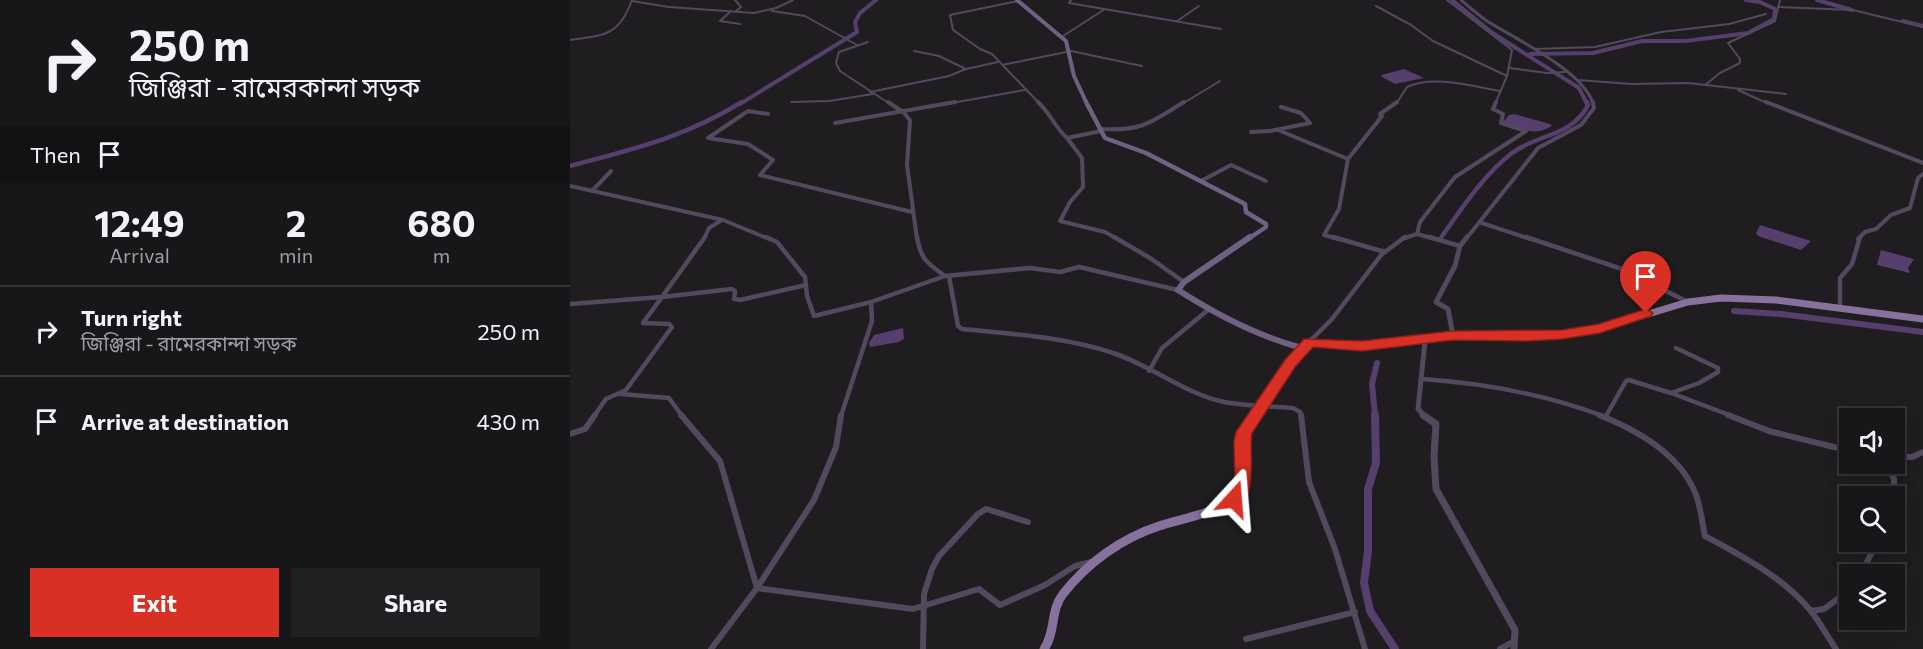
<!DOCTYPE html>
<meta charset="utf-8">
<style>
:root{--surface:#171618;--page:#201f21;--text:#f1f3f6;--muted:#9e9fa2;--line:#363537;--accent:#d93025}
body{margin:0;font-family:Commissioner,"Noto Sans Bengali",sans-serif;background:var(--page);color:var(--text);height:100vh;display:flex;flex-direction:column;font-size:22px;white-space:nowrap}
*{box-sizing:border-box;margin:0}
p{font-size:20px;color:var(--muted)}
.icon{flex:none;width:33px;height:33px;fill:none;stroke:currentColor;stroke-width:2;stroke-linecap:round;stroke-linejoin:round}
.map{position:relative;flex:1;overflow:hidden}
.panel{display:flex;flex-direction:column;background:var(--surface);width:570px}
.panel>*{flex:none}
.banner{background:#171618;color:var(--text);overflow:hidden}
.controls{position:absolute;left:1269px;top:408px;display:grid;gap:12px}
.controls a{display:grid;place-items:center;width:66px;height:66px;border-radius:0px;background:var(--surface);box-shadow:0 3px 15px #0003,0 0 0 2px var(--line);font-size:30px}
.pin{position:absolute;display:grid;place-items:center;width:51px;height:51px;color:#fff;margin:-62px -26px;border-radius:50% 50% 50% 0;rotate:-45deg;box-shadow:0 0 6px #0007}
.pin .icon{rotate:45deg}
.me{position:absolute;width:66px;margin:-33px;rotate:19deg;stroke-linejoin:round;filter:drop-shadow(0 0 4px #0008)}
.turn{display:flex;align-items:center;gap:21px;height:126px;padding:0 30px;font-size:27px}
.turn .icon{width:78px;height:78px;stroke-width:2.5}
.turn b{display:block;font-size:42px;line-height:51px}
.then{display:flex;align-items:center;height:57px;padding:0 30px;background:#0003;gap:12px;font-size:22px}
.eta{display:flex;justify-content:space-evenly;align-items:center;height:102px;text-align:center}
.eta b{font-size:36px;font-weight:700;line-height:42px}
.cta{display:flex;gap:12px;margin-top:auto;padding:12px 30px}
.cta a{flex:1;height:69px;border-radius:0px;background:var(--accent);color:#fff;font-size:24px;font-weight:700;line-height:69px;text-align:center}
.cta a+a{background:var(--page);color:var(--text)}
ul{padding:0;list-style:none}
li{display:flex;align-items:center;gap:18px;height:90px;padding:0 30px;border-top:2px solid var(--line)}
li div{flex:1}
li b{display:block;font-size:22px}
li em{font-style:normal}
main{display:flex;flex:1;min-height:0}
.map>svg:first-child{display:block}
.water{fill:#563e6d}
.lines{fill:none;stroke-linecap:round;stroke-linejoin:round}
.canal-far3{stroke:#563e6d;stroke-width:4}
.canal-far2{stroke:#563e6d;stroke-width:4.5}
.canal-far1{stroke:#563e6d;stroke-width:6}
.canal{stroke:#563e6d;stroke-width:8}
.minor-far3{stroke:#53495e;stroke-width:2}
.minor-far2{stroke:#53495e;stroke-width:4}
.minor-far1{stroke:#53495e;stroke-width:4.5}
.minor{stroke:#53495e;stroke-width:6}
.tertiary-far3{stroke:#53495e;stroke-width:3}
.tertiary-far2{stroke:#53495e;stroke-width:4}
.tertiary-far1{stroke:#53495e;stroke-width:5}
.tertiary{stroke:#53495e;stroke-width:7}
.secondary-far2{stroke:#706082;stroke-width:4}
.secondary-far1{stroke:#706082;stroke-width:4.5}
.secondary{stroke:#706082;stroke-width:6}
.primary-far1{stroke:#87729d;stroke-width:7}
.primary{stroke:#87729d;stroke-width:9}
.route{fill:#d93025;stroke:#8d1f18;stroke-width:1.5}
</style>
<main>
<section class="panel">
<div class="banner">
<div class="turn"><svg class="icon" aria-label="right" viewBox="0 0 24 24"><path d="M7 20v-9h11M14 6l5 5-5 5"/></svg><div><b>250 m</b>জিঞ্জিরা - রামেরকান্দা সড়ক</div></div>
<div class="then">Then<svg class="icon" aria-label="arrive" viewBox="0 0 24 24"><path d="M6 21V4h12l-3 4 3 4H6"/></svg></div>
</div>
<div class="eta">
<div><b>12:49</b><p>Arrival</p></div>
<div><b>2</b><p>min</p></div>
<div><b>680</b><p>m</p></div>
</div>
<ul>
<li><svg class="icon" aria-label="right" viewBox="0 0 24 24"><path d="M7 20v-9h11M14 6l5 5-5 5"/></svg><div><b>Turn right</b><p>জিঞ্জিরা - রামেরকান্দা সড়ক</p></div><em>250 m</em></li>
<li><svg class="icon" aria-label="arrive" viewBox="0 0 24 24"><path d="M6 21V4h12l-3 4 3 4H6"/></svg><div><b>Arrive at destination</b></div><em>430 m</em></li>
</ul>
<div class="cta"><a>Exit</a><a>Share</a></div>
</section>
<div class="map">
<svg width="1353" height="649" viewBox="0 0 1353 649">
<rect width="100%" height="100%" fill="#1f1d20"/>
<g class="water">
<polygon points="834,69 854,78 825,84 812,77 811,75"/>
<path d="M 944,114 L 980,124 L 982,126 C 963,137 953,129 933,122 L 939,115 Z"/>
<polygon points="1190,225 1241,241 1231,250 1188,236 1186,233"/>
<polygon points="1311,250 1344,259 1338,268 1340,273 1307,265"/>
<polygon points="333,328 334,339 329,342 300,347 299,343 304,335"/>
</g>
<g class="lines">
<g class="canal-far3">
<polyline points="882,0 921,32 1009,88 1017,104"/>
<polyline points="1247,0 1282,10"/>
<polyline points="1333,21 1353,26"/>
<polyline points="960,54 1023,53 1072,41 1116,41 1178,33 1204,19 1205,9 1190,2 1176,0"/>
<polyline points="170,104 287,32 285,22 290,13 306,0"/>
</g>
<g class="canal-far2">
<path d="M 0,166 C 66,148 113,138 172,102"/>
<path d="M 870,239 C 890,211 914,174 942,153 C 967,134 1002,137 1018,105 L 1017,102"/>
</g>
<g class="canal-far1">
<polyline points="1164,311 1211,314 1353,332"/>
<polyline points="805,416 802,384 807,363"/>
</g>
<polyline class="canal" points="805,415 806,463 798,489 798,551 794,583 800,611 825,649"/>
<g class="minor-far3">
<polyline points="165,0 171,7 166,11"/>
<polyline points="501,0 499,3 651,29"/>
<polyline points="877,0 942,50 937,76"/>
<polyline points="62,1 99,7 184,13 206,8 223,0"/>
<polyline points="448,1 380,15 383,30 410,49 422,54 470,104"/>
<polyline points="806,6 841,25 863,41 937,76 925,104"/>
<polyline points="1208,7 1283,10 1353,27"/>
<polyline points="161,11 150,21 170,24"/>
<polyline points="202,11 235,16 287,45"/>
<polyline points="607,21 629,6"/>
<polyline points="493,36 535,9"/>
<path d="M 0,40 C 35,35 49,36 62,0"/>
<polyline points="298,42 269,52 266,63 270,71 320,104"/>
<polyline points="965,49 1025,47 1091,32 1159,24 1196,14"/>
<polyline points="344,51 369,56 396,69 428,62"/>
<polyline points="432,65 501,51 572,66"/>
<polyline points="940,68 977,73 995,72"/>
<polyline points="1007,80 1062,84 1118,83 1216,94"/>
<polyline points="1135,85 1150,73 1170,63 1170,59 1158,43 1205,21 1210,0"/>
<polyline points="1168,90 1199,104"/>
<polyline points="300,92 379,76 396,69"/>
<polyline points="221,102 259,101 303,94"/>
<polyline points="376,104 455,90"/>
<polyline points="612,104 650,81"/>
<path d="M 826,104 L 837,87 C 865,75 901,86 930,91"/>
</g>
<g class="minor-far2">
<polyline points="318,102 333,112 340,120 337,165 347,239"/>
<path d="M 468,102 C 481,114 484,126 497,138 L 531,131"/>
<polyline points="1196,102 1353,163"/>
<polyline points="198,114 178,111 138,138 178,144 203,160 190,175 342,212"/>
<polyline points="265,123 385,102"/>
<path d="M 531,129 C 573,131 580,123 614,102"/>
<polyline points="708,130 778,159"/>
<polyline points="681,132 700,131 740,123 731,113 711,107"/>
<polyline points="497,138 512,158 513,187 500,202 490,221 535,232 547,239"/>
<polyline points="631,181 661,165 696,181"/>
<polyline points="0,186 153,220 199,239"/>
<polyline points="22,191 41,171"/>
<polyline points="909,222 960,239"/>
<polyline points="847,234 850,222 885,177 956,131 931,123 933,114 923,109 926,102"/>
<polyline points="134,239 139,228 152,220"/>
<polyline points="768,239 754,235 769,209 778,159 812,116 810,114 827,102"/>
<polyline points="832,239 847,234 865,239"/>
<polyline points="1288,239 1295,232 1306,229 1321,215 1340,208 1348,178 1353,174"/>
</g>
<g class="minor-far1">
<polyline points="196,237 207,242 235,277 237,296 244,316 301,302 375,276 460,268 490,272 509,267 608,290"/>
<path d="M 347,237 C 351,260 357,263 375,276"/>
<polyline points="544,237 580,258 614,282"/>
<polyline points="763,237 815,252"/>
<polyline points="859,237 890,246"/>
<polyline points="956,237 1079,278 1096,291 1118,302"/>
<path d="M 379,276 L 388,326 L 392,329 C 443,334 497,337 546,354 C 583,367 616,394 654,402 C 676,406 701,406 723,408 L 730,412 L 731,416"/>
<polyline points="92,297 162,289 165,291 164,299 170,300 236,285"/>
<polyline points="92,297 135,237"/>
<polyline points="0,304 92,297 73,323 99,324 102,327 56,390 36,399 24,416"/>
<polyline points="1270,308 1270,278 1282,264 1290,237"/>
<polyline points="739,342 762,319 812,254 835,237"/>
<polyline points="579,371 592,348 638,310"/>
<path d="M 851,379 C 914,383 974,394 1033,416"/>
<polyline points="1101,393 1129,383 1148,372 1148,368 1106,348"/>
<polyline points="51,394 99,398 112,416"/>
<polyline points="271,416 302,321 301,302"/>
<polyline points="1036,416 1056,381 1059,380 1101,393 1162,416"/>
</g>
<g class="minor">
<polyline points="111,415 150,461 187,588 343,609 409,589 430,605 475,585 505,566 521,562"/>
<polyline points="731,415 739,482 765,549 795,649"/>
<path d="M 1029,415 C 1067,430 1111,455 1126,495 C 1131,508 1132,522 1135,536 C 1172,556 1213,577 1240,610 C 1250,622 1257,636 1266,649"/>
<polyline points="1158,415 1199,431 1280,451"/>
<polyline points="0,434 15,429 25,415"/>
<polyline points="1324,457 1342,457 1353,452"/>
<polyline points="1316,464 1324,479 1324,501"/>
<polyline points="1291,574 1307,542"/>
<polyline points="1241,611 1254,609 1280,590"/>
<polyline points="676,639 785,612"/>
<polyline points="141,649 187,588 244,500 266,447 271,415"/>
<polyline points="353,649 354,594 362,569 369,556 408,514 416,509 458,522"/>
<polyline points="930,649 943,642"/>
</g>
<path class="tertiary-far3" d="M 891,0 C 899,7 908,15 917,21 C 944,38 1015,72 1023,104"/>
<polyline class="tertiary-far2" points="896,239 968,148 1011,125 1024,108 1023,102"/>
<g class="tertiary-far1">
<polyline points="883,336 878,309 866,302 885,266 890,246 897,237"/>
<polyline points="855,416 848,409 855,341"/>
</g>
<polyline class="tertiary" points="853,415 866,424 864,456 866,489 945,630 944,649"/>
<polyline class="secondary-far2" points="447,0 496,41 504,76 517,104"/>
<polyline class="secondary-far1" points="516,102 535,138 576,153 675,204 676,212 696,224 696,227 678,239"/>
<path class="secondary" d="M 680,237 L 614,282 L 608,290 C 647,315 687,336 732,348"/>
<polyline class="primary-far1" points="684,416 720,363 739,342 792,346 883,336 992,335 1031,328 1118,302 1151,298 1206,300 1353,319"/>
<path class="primary" d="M 474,649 C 486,632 480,610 493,594 C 517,563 552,538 589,526 C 613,518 646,514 666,496 C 682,480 669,454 674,434 C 675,428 681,421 685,415"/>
</g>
<path class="route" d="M 1076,309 L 1083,313 L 1081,316 L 1030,333 L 992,339 L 957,341 L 883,340 L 792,351 L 743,347 L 725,367 L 682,433 C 678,449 691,515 658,504 L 655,499 L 665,482 L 664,441 L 666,432 L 715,360 L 734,339 L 792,341 L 883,331 L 992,330 L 1029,324 Z"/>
</svg>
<div class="controls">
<a><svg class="icon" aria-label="sound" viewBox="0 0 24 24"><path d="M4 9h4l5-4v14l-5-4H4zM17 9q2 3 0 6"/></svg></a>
<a><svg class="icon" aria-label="search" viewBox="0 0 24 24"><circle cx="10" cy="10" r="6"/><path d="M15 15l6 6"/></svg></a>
<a><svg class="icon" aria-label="layers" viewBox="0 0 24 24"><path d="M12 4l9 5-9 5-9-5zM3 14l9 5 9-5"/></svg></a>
</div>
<div class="pin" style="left:1076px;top:313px;background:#d93025"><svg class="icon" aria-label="arrive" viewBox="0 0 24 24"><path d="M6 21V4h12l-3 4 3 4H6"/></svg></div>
<svg class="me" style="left:664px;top:499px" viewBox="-20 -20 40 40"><path d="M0-17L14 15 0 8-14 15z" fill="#d93025" stroke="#fff" stroke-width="4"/></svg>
</div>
</main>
